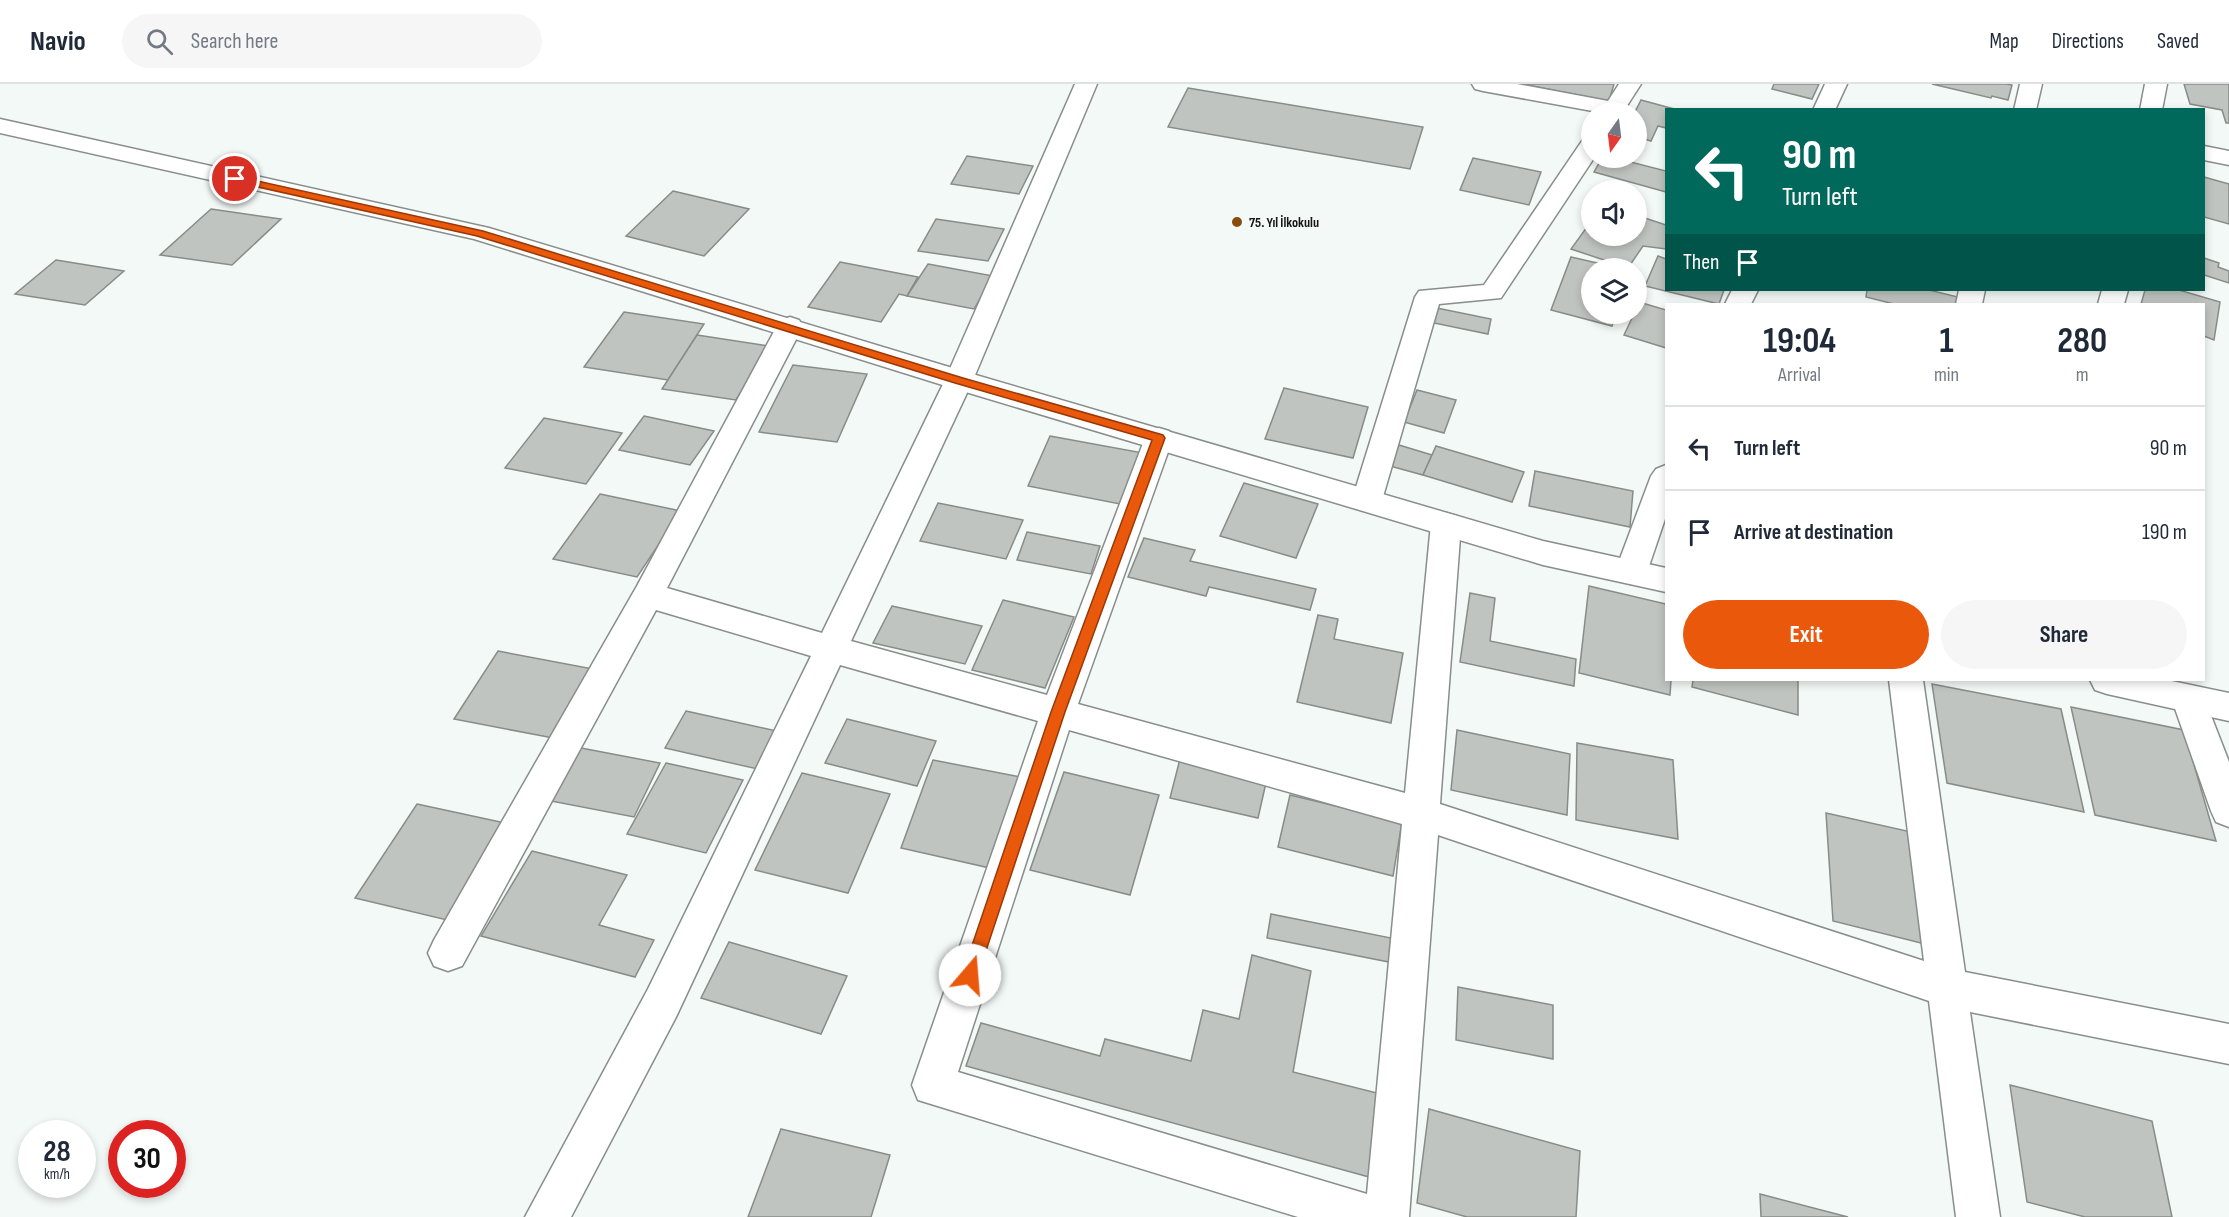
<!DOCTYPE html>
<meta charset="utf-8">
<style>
:root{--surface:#fff;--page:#f6f6f7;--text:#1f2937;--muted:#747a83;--line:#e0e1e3;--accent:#ea580c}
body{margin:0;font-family:"Sofia Sans Condensed",sans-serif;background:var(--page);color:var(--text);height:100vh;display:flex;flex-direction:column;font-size:22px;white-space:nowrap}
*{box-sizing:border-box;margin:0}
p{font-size:20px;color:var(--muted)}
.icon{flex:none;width:33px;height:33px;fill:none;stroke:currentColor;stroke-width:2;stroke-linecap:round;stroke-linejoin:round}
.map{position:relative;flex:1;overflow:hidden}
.details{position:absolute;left:1665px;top:219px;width:540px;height:378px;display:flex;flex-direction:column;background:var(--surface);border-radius:0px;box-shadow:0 3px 9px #0003}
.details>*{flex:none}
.hud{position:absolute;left:1665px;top:24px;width:540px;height:183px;border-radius:0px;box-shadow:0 3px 9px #0003;background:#00695c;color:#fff;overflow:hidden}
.needle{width:39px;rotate:194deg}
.buttons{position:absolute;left:1581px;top:18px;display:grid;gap:12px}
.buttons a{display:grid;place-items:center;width:66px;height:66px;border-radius:50%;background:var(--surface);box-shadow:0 3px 9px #0003;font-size:30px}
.speed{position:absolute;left:18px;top:1036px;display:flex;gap:12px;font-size:30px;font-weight:700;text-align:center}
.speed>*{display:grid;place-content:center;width:78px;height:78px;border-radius:50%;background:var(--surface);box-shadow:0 3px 9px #0003;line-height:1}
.speed small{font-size:15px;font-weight:400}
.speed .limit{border:9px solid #d22;background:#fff;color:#111}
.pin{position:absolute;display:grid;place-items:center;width:51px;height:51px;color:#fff;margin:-26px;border:3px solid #fff;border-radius:50%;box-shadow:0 2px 6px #0007}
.me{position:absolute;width:66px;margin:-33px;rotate:18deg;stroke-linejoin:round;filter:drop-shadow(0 0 4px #0008)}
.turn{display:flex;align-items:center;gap:21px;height:126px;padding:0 18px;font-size:27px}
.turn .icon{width:78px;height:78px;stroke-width:2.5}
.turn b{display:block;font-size:42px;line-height:51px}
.then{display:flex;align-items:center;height:57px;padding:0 18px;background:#0003;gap:12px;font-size:22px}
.eta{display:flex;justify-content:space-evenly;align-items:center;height:102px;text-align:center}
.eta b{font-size:36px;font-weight:700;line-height:42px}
.action{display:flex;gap:12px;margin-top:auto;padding:12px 18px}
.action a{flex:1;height:69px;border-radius:36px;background:var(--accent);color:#fff;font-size:24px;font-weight:700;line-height:69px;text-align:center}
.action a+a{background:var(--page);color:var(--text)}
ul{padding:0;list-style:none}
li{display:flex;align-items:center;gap:18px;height:84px;padding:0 18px;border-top:2px solid var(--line)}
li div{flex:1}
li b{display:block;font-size:22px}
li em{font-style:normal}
header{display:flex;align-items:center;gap:36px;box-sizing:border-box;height:84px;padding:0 30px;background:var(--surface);border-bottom:2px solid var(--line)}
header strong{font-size:28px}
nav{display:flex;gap:33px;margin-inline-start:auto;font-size:21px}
.search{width:420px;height:54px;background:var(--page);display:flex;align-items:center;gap:15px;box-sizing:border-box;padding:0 21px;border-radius:33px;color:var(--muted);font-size:22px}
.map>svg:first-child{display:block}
.building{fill:#c0c4c0;stroke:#888c88;stroke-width:1.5}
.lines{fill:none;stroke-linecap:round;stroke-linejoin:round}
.street-casing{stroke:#888e8b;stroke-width:3}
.secondary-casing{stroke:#888e8b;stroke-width:3}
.street{fill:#fff;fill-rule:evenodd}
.secondary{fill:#fff;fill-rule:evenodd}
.route{fill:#ea580c;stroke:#983908;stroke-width:1.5}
.poi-dot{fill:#8a4c0e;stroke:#f3f9f6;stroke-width:2}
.labels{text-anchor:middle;stroke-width:4.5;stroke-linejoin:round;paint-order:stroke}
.far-poi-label{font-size:14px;font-weight:bold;fill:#151716;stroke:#f3f9f6;text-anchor:start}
</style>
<header>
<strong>Navio</strong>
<div class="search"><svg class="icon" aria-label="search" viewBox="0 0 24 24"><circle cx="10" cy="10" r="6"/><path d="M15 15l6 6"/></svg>Search here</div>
<nav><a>Map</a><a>Directions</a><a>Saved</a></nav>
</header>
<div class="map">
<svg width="2229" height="1133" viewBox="0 0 2229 1133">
<rect width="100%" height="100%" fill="#f3f9f6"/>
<g class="building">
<polygon points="1522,0 1614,0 1609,17"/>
<polygon points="1774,0 1819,0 1812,15 1772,5"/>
<polygon points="1932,0 2006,0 2012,1 2008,16 1992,12 1991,14"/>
<polygon points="2184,0 2229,0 2229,39 2226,39 2222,26 2190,20"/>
<polygon points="1188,4 1423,43 1410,85 1168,43"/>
<polygon points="1641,16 1678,26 1666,26 1666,44 1658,42 1651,57 1636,53 1635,28"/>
<polygon points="967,72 1033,82 1019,110 951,100"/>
<polygon points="1473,74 1541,88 1529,121 1460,106"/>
<polygon points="1602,74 1615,74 1666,87 1666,108 1594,88"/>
<polygon points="2204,93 2229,100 2229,140 2204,133"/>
<polygon points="673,107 749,125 704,172 626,152"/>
<polygon points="211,125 281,135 232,181 160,171"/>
<polygon points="1636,131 1666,141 1666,165 1643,162 1628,184 1571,165 1592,136 1592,152 1636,152"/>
<polygon points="936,135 1004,145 988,177 918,167"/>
<polygon points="1658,172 1666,175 1666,206 1724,206 1719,220 1645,202"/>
<polygon points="1571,173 1619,184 1592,184 1592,230 1616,230 1612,242 1551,226"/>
<polygon points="2204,174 2219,179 2218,183 2229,187 2229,199 2204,191"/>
<polygon points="56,176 124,187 85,221 15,210"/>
<polygon points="840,178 918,193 907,212 899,210 881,238 808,223"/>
<polygon points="928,180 993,192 974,225 907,212"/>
<polygon points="1867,206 1929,206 1958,213 1958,220 1894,220 1866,213"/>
<polygon points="2145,206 2179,206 2220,218 2214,256 2204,252 2204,220 2141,220"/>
<polygon points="1639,218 1666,226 1666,264 1624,251 1634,230 1636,230"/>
<polygon points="1432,223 1491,235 1488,250 1429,238"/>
<polygon points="624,228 704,240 668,296 584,283"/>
<polygon points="697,251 769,262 736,316 662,305"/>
<polygon points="793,281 867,290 837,358 759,348"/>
<polygon points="1284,304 1368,323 1353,374 1265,355"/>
<polygon points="1417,306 1456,316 1444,349 1404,338"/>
<polygon points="644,332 714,347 690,381 619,366"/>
<polygon points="544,334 622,349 586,400 505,384"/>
<polygon points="1050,352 1143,369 1125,421 1028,402"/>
<polygon points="1399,361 1432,371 1423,391 1390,382"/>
<polygon points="1436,362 1524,388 1512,418 1423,391"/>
<polygon points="1535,387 1633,407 1630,443 1529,422"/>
<polygon points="1244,399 1318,420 1296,474 1220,452"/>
<polygon points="600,410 681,427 637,493 553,475"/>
<polygon points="938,419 1023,436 1006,475 920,457"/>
<polygon points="1027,448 1100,462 1091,490 1017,476"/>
<polygon points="1144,454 1195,466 1190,477 1316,505 1310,526 1209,503 1206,512 1128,493"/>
<polygon points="1589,502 1666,520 1666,596 1671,596 1670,611 1579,589"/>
<polygon points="1470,509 1495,514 1490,557 1576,575 1574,602 1460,578"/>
<polygon points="1003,516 1074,533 1045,604 972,586"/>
<polygon points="892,522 982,542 965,580 873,559"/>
<polygon points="1318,531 1338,535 1334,555 1403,569 1391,639 1297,618"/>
<polygon points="498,567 593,585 553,654 454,635"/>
<polygon points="1693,596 1798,596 1798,631 1692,603"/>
<polygon points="1932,600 2061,625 2084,728 1947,699"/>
<polygon points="2071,623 2184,646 2216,757 2095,731"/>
<polygon points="686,627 781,648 762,686 665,664"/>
<polygon points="847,635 936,657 917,702 825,679"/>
<polygon points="1457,646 1570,670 1567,731 1451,706"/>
<polygon points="1577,659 1673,676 1678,755 1576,736"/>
<polygon points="581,664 660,679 634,733 551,717"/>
<polygon points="1181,671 1268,690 1258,734 1170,714"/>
<polygon points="933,676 1020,693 990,784 901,764"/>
<polygon points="666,679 743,696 706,769 627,750"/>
<polygon points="1064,688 1159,711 1130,811 1030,786"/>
<polygon points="802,689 890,710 848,809 755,786"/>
<polygon points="1290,711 1402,738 1393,792 1278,763"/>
<polygon points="417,720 505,739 447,836 355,814"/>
<polygon points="1826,729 1916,749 1929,861 1833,837"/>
<polygon points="532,767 627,791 599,841 654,856 635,893 481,852"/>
<polygon points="1271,830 1391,854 1389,878 1267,854"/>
<polygon points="729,858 847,892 821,950 701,914"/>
<polygon points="1252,871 1311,887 1293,988 1381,1010 1369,1093 966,982 981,939 1100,972 1105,955 1191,977 1203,926 1239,935"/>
<polygon points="1458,903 1553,921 1553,975 1456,956"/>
<polygon points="2010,1001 2152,1037 2172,1133 2085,1133 2027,1118"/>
<polygon points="1429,1025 1580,1067 1576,1133 1467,1133 1417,1119"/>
<polygon points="781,1045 890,1071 871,1133 748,1133"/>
<polygon points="1760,1110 1848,1133 1761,1133"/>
</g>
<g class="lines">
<g class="street-casing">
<g id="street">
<path d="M 1075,0 L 1097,0 L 973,296 L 851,557 L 1047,611 L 1145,354 L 1149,347 L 1159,344 L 1169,347 L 1173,354 L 1078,620 L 1405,709 L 1431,440 L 1435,432 L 1446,429 L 1457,432 L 1461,440 L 1440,720 L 1924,877 L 1889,596 L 1923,596 L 1965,888 L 2229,940 L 2229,980 L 1970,928 L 2000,1133 L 1956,1133 L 1929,917 L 1438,751 L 1409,1133 L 1298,1133 L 918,1016 L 912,1001 L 1038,637 L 840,581 L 676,933 L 571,1133 L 525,1133 L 648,905 L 811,572 L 656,526 L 462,882 L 448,887 L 434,882 L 428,869 L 434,856 L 637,502 L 777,242 L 781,236 L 790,233 L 799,236 L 803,242 L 667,504 L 822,549 L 945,296 ZM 1069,646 L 1402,740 L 1367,1110 L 958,988 Z"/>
<polygon points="1472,0 1517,0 1608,17 1619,0 1641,0 1623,28 1598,28 1483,7 1475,5"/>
<polygon points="1825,0 1847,0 1835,26 1813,26"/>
<polygon points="2020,0 2042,0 2036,26 2014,26"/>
<polygon points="2145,0 2167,0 2162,26 2140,26"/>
<polygon points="1592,52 1592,74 1594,74 1501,214 1439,220 1382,416 1378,424 1367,427 1356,424 1352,416 1415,213 1419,207 1484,201 1584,54"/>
<polygon points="2204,62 2229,67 2229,81 2204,76"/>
<polygon points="1732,206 1758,206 1751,220 1725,220"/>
<polygon points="1959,206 1985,206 1982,220 1956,220"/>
<polygon points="2102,206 2128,206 2124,220 2098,220"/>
<polygon points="1666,381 1666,432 1647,488 1642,496 1631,500 1620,496 1615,488 1651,392 1656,385"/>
<polygon points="2189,602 2201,606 2229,678 2229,743 2216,738 2211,727 2172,616 2177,606"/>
</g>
</g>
<g class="secondary-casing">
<g id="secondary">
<polygon points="0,35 489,144 969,289 1543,457 1666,484 1666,508 1543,481 949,303 474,155 0,49"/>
<polygon points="2090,596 2167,596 2229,609 2229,637 2107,610 2095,606"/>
</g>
</g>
<use href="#street" class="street"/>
<use href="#secondary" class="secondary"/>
</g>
<polygon class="route" points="235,92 483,147 963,294 1163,351 1165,354 1065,628 976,897 970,899 964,897 962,891 1051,628 1152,356 955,299 477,152 231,97 231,93"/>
<circle class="poi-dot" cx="1237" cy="138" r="6"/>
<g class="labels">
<g class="far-poi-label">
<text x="1249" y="143">75. Yıl İlkokulu</text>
</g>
</g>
</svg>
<div class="buttons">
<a><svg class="needle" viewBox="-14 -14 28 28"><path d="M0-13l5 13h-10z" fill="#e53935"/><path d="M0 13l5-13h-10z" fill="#747a83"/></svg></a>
<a><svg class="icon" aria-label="sound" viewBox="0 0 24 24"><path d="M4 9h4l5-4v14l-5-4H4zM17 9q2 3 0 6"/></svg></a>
<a><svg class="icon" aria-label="layers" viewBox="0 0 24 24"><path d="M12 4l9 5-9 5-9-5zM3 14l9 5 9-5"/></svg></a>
</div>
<div class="speed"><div>28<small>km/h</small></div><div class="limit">30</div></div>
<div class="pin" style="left:235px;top:95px;background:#d93025"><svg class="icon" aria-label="arrive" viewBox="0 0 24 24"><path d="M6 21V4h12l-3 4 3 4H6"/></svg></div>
<svg class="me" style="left:970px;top:891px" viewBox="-20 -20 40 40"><circle r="19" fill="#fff"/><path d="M0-13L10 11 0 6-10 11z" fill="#ea580c"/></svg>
<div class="hud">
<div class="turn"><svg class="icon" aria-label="left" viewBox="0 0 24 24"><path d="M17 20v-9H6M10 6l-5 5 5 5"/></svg><div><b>90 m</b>Turn left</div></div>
<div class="then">Then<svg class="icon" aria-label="arrive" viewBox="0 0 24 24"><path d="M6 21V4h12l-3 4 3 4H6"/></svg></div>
</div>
<section class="details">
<div class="eta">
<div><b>19:04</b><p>Arrival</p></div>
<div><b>1</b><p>min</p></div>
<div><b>280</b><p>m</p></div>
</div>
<ul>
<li><svg class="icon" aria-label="left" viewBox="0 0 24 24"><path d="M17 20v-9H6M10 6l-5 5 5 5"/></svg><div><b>Turn left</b></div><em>90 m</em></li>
<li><svg class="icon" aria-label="arrive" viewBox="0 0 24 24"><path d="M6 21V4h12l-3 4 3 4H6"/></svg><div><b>Arrive at destination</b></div><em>190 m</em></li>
</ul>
<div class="action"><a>Exit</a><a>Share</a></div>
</section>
</div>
